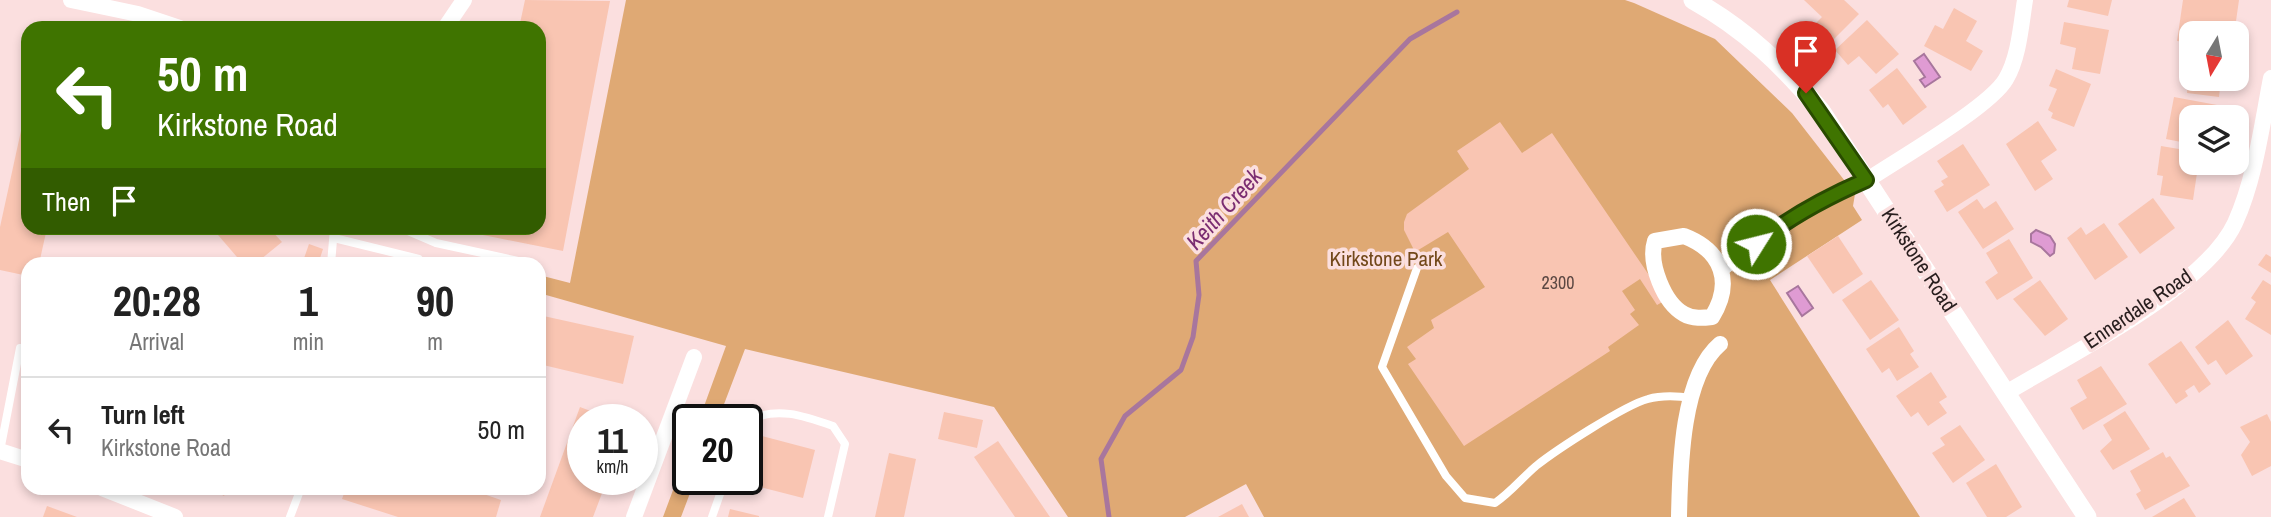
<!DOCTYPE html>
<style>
:root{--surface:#fff;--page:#f2f2f2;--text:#222;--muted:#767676;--line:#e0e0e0}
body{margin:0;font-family:"Archivo Narrow",sans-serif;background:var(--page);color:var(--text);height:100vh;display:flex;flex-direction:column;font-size:26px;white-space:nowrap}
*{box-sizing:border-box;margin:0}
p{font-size:23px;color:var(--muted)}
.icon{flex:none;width:38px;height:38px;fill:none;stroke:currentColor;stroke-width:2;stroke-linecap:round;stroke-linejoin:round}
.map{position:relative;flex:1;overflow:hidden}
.details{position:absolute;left:21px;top:257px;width:525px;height:238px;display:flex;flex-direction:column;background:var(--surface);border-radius:21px;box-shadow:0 4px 10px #0003}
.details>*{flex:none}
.hud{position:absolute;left:21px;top:21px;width:525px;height:214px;border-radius:21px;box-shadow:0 4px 10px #0003;background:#3f7400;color:#fff;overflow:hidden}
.needle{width:46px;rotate:190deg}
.tools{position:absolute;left:2179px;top:21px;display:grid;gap:14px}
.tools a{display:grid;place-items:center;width:70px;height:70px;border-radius:14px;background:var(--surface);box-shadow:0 4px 10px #0003;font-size:35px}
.speed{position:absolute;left:567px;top:404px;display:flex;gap:14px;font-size:35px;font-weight:700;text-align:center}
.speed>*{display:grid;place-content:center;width:91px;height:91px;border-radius:50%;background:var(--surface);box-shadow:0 4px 10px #0003;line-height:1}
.speed small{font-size:18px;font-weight:400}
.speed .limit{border:4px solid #111;border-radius:10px;background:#fff;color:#111}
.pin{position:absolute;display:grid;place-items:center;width:60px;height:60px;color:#fff;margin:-72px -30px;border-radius:50% 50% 50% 0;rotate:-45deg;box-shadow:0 0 7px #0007}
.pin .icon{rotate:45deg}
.me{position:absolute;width:77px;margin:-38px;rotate:54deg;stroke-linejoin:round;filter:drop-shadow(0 0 5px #0008)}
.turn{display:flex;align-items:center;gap:24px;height:147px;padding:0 21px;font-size:32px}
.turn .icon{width:91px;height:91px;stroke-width:2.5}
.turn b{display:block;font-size:49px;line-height:60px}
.then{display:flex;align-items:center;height:66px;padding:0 21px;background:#0003;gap:14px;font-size:26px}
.eta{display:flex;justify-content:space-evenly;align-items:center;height:119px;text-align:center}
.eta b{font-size:42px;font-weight:700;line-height:49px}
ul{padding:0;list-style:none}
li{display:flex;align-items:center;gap:21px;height:105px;padding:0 21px;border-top:2px solid var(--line)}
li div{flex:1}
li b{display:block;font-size:26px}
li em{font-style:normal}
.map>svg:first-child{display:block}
.green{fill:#dfa974}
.water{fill:#df9bd3;stroke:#a8769d;stroke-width:2}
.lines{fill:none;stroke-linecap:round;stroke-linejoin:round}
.stream{stroke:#a8769d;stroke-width:5}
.building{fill:#f9c5b2}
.service{stroke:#fff;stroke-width:8}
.minor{stroke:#fff;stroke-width:16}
.tertiary{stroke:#fff;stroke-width:19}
.route-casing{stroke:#294b00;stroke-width:18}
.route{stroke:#3f7400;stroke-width:12}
.labels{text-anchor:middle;stroke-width:7;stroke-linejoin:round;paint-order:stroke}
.number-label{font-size:18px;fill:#5c4843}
.park-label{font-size:21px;fill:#72481a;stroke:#fbdfdf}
.street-label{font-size:21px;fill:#281e1e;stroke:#fbdfdf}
.water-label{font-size:23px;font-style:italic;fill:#7b2d71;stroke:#fbdfdf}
</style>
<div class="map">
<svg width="2271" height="517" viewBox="0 0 2271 517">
<rect width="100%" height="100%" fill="#fbdfdf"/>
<g class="green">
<polygon points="626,0 1625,0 1634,3 1715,39 1792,113 1855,194 1853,206 1862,220 1770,280 1920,517 1264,517 1246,484 1185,517 1068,517 994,407 745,349 718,420 699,420 726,346 539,293 539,275 570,283"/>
<polygon points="688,450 688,480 695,480 681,517 663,517"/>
</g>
<g class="water">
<polygon points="1924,54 1940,77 1925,87 1920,80 1925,77 1914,61"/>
<polygon points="2036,230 2050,236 2055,244 2054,253 2050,256 2041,247 2031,242 2031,234"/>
<polygon points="1798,286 1813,308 1802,316 1787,293"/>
</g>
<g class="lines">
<polyline class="stream" points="1109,517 1101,459 1125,416 1181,370 1193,337 1199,295 1196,261 1410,39 1457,12"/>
</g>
<g class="building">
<polygon points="525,0 610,1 563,251 478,234 479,228 539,228 539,28 519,28"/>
<polygon points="1804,0 1844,0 1859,14 1833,40 1816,23 1822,17"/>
<polygon points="2069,0 2112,0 2108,16 2067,7"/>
<polygon points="2183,0 2239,0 2235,28 2217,26 2216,33 2191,33 2191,43 2177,41"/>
<polygon points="1954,8 1977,21 1966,41 1983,51 1971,71 1924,46 1935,25 1943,29"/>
<polygon points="1867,20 1899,54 1876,74 1859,56 1848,65 1835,50"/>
<polygon points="2064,22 2109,30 2100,74 2072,69 2076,48 2060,44"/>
<polygon points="2185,47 2191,48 2191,79 2221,79 2219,97 2187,93 2188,83 2180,81"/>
<polygon points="1897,68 1927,107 1903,125 1888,104 1883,108 1869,90"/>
<polygon points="2056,69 2091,84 2074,127 2051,118 2053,113 2048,110 2057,89 2049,86"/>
<polygon points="2174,97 2217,105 2215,117 2191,117 2191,144 2166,139"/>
<polygon points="24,117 28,118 28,228 47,228 39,264 28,264 28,276 0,270 0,227"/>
<polygon points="2038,121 2057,150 2041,161 2053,179 2035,191 2006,144"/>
<polygon points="1500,122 1522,153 1552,133 1666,300 1657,305 1640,279 1622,291 1635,310 1630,314 1639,325 1608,347 1610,351 1464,446 1408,364 1416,359 1407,347 1434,328 1431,320 1485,287 1448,232 1415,252 1404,230 1404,222 1407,214 1469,169 1457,151"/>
<polygon points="1963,144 1990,185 1947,212 1934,191 1944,185 1941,181 1948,177 1937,161"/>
<polygon points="2161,146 2191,151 2191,163 2204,163 2203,174 2197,173 2193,200 2160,195 2163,176 2157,175"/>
<polygon points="2153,198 2175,228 2140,254 2118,224"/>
<polygon points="1977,199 1984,209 1996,201 2014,229 1983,249 1958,212"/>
<polygon points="2104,223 2128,257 2095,280 2067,238 2081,227 2086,235"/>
<polygon points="212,228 269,228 282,242 255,264 243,264"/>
<polygon points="1838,236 1863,274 1833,294 1807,256"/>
<polygon points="2009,239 2033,278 1997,300 1985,282 1998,273 1986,253"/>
<polygon points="309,244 323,249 318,264 302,264"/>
<polygon points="2266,254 2271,257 2271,273 2258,265"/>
<polygon points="1871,280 1899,320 1870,340 1842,300"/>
<polygon points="2040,280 2068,319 2045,336 2013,299"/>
<polygon points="2263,280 2271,285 2271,335 2245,319 2256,302 2251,298"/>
<polygon points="539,315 634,336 623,384 539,364"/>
<polygon points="2228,320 2253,356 2226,375 2216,360 2208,365 2195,347"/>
<polygon points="1899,327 1914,351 1910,354 1919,367 1897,381 1889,368 1882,373 1866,349"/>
<polygon points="2181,341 2211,384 2199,393 2194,385 2185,391 2188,396 2176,404 2148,364"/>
<polygon points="2101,366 2127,404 2083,430 2070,408 2087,398 2077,380"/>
<polygon points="1931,372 1947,397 1939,402 1947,413 1928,426 1918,412 1911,417 1896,396"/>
<polygon points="580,407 614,420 583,420 583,480 607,480 593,517 540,517"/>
<polygon points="2125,411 2150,449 2113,470 2100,451 2112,440 2103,425"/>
<polygon points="944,412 983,420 977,448 938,439"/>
<polygon points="2267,414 2271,422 2271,466 2252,476 2241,455 2250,442 2240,427"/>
<polygon points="1960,425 1985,460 1953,483 1932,453 1945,445 1940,438"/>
<polygon points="754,434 815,450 803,498 741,482 747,480 747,458"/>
<polygon points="998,441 1050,517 1015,517 974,457"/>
<polygon points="2163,452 2166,458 2170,456 2190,486 2145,510 2136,494 2141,491 2130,471"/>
<polygon points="889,453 916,459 904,517 875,517"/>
<polygon points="1996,464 2022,507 2006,517 1987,517 1966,483"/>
<polygon points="210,488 228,488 224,496"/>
<polygon points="346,488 466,488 501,500 496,517 398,517 342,499"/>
<polygon points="2184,498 2196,517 2152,517"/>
<polygon points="1242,504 1249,517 1218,517"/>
<polygon points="47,506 77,517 43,517"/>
<polygon points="730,509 759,516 759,517 728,517"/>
</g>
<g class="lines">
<g class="service">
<polyline points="401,228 436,243 523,262"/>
<polyline points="334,238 419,259 422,264"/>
<polyline points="331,264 334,228"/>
<path d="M 1417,268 L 1382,367 L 1446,476 L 1465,498 L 1495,503 C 1511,492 1522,478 1536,466 C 1556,450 1625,405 1648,399 C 1662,395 1678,396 1692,398"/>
<path d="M 1723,273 C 1768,235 1812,204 1866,181"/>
<path d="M 747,422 C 774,405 805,416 833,426 L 845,444 L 828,517"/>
<polyline points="0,451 20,348"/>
<polyline points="290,517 301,488"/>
<polyline points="712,517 725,480"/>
</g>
<g class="minor">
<polyline points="71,0 138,14 180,28"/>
<polyline points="445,28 464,0"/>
<path d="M 1866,181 C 1897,160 1990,107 2006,79 C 2019,57 2021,25 2025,0"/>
<path d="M 1684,236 C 1723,251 1733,283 1712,317 C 1703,318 1693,319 1684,314 C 1664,303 1648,263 1655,241 Z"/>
<path d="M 2006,393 C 2069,355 2205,288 2235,223 C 2255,179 2262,125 2271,78"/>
<polyline points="0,451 28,460"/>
<polyline points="102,488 175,517"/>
<polyline points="634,517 694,357"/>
<path d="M 1679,517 C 1680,469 1681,377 1720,344"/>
</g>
<path class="tertiary" d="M 1693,0 C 1745,29 1784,66 1821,111 L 2087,517"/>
</g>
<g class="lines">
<g class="route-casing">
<path id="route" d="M 1756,244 C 1789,217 1827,197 1866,180 L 1806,93"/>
</g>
<use href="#route" class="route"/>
</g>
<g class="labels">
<g class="number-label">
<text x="1558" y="289">2300</text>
</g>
<g class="park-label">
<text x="1386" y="266">Kirkstone Park</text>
</g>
<g class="street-label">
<text transform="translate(1919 260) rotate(57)" y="7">Kirkstone Road</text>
<text transform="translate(2138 309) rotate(-34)" y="7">Ennerdale Road</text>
</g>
<g class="water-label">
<text transform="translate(1224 209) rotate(-48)" y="8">Keith Creek</text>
</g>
</g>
</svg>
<div class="tools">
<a><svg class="needle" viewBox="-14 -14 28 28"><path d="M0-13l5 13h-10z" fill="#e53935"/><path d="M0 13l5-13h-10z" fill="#767676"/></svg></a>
<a><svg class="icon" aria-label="layers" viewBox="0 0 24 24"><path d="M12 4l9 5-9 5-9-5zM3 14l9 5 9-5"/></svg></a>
</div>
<div class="speed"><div>11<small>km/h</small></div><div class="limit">20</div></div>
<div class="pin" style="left:1806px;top:93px;background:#d93025"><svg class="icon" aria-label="arrive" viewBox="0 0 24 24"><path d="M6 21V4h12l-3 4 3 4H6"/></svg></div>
<svg class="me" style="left:1756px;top:244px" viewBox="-20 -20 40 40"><circle r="17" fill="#3f7400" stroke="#fff" stroke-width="3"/><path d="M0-11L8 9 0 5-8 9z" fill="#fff"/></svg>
<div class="hud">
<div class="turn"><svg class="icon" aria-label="left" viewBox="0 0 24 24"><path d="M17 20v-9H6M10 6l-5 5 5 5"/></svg><div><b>50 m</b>Kirkstone Road</div></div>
<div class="then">Then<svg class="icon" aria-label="arrive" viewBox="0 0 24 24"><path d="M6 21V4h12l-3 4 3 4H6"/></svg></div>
</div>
<section class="details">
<div class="eta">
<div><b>20:28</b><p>Arrival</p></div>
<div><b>1</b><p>min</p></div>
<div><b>90</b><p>m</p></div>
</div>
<ul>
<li><svg class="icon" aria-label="left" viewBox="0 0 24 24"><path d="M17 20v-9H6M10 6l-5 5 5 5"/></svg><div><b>Turn left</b><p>Kirkstone Road</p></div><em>50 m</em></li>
</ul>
</section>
</div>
